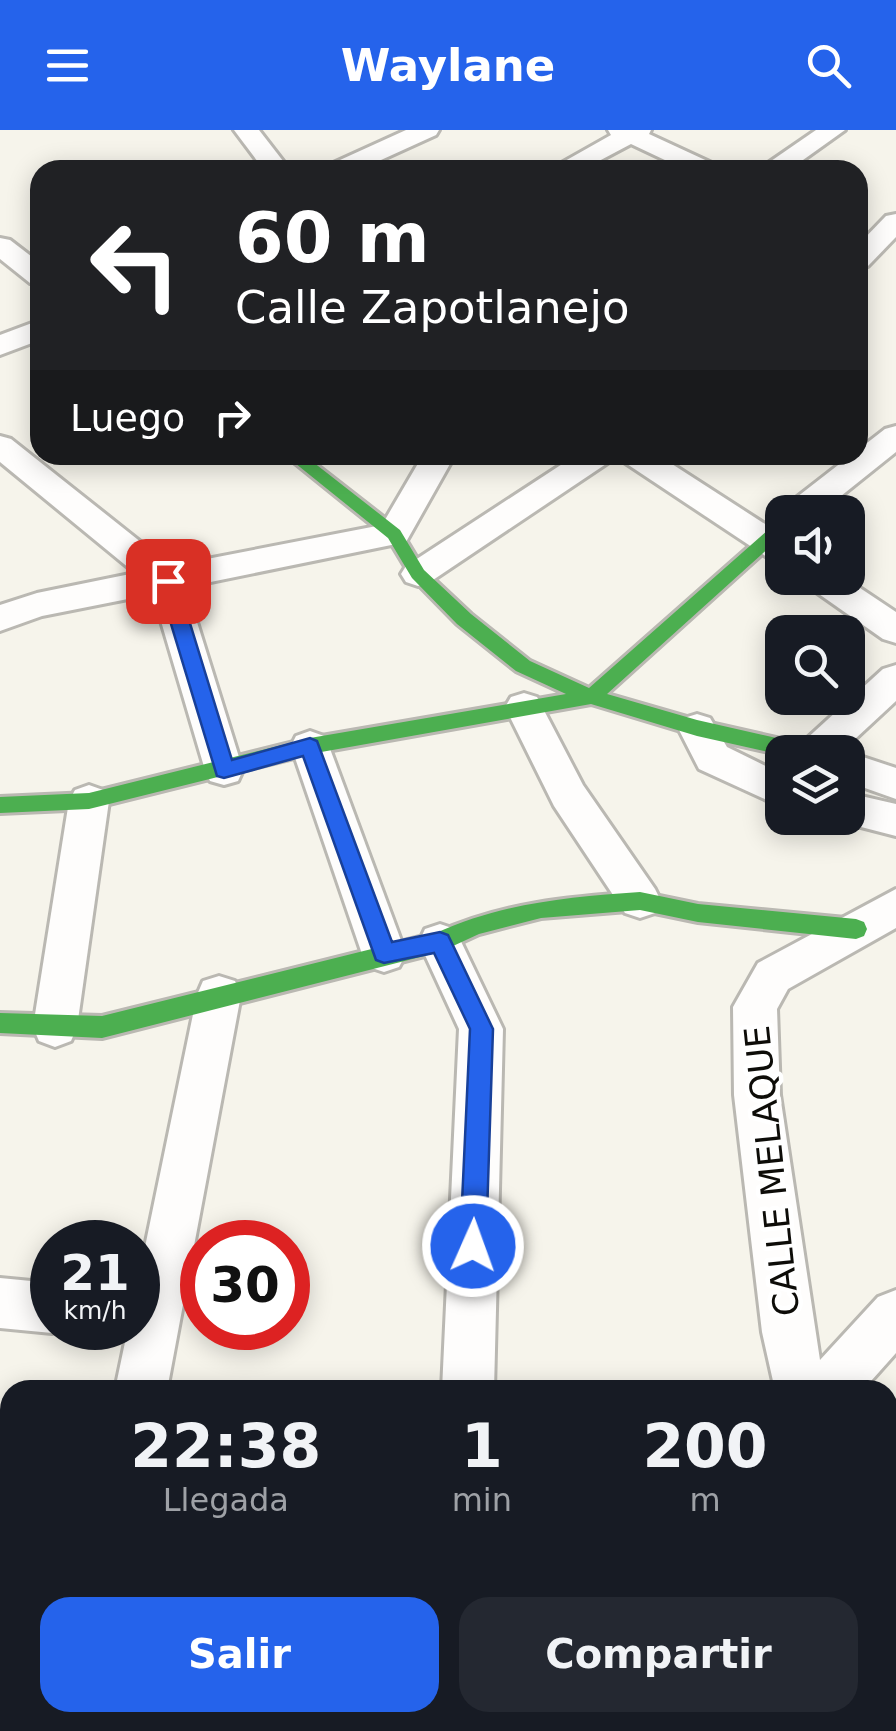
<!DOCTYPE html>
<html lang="es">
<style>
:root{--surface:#171b24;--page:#242831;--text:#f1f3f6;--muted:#9ea1a6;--accent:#2563eb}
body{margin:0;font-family:"DejaVu Sans",sans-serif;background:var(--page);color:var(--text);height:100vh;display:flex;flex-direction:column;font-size:38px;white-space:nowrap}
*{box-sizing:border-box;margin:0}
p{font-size:32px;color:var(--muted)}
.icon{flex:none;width:55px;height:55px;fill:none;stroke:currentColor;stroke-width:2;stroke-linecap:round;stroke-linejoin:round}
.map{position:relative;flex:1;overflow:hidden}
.details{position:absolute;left:0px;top:1250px;width:898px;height:352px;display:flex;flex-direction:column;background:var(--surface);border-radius:30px 30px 0 0;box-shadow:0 5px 25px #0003}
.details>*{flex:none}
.banner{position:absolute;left:30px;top:30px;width:838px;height:305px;border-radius:30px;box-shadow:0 5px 25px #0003;background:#202124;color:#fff;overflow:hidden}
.buttons{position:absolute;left:765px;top:365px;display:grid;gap:20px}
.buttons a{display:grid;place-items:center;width:100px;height:100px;border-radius:20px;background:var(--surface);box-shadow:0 5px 25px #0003;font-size:50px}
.speed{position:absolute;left:30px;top:1090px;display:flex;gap:20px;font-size:50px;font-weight:700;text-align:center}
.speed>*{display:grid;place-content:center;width:130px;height:130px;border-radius:50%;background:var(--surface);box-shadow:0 5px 25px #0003;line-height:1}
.speed small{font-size:25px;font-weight:400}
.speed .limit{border:15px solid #d22;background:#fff;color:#111}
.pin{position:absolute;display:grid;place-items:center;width:85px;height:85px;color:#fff;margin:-42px;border-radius:20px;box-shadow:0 5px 15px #0006}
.me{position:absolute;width:110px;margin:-55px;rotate:2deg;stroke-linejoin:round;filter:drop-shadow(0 0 8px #0008)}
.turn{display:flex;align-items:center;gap:35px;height:210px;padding:0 40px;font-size:45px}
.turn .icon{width:130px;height:130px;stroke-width:2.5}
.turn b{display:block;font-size:70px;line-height:85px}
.then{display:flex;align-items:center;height:95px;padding:0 40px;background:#0003;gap:20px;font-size:38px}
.eta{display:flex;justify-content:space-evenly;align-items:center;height:170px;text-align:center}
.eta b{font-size:60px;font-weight:700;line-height:70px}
.button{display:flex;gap:20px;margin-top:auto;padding:20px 40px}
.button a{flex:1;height:115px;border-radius:30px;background:var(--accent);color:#fff;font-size:40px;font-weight:700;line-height:115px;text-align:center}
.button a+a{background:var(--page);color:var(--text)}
header{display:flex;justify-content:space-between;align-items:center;height:130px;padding:0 40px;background:var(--accent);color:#fff;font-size:45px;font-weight:700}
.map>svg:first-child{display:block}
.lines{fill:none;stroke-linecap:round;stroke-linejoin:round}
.street-casing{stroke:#bab8b2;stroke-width:6}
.fast-casing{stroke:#bab8b2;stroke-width:6}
.street{fill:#fefdfc;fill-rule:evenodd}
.fast{fill:#4caf50;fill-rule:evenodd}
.route{fill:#2563eb;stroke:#184099;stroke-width:2.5}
.labels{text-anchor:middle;stroke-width:9;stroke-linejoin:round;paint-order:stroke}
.street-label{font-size:35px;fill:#0d0c08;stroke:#fff}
</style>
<header><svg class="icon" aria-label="menu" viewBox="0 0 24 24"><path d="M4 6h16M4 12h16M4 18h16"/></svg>Waylane<svg class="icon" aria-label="search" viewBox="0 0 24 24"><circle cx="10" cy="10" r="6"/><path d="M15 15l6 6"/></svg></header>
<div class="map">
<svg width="896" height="1601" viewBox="0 0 896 1601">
<rect width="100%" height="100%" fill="#f6f4eb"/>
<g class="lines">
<g class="street-casing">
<g id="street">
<polygon points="234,0 259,0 290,40 264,40"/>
<polygon points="406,0 439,0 436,5 359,40 325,40 329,35"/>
<polygon points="608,0 651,0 649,4 716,35 720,40 686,40 631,14 582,40 549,40 611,5"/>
<polygon points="816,0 845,0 789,40 758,40"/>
<polygon points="896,84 896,107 868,136 858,138 858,115 886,86"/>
<polygon points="0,108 10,110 40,133 40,155 30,153 0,129"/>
<polygon points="40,190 40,210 0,225 0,205"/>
<polygon points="896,296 896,322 821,382 784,382 788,374 851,325 858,325 858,320 885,299"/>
<polygon points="0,306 11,309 171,436 382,395 423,325 455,325 406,412 186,457 243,640 238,651 224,655 210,651 205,640 153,464 42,486 0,501 0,475 37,463 135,443 0,332"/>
<polygon points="576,325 614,325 609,332 430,452 418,456 406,452 401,444 406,436"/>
<polygon points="619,325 658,325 782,405 782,433 770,429 624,332"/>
<polygon points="804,448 845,448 896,482 896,513 883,509 809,457"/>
<polygon points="896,535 896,571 841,622 798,622 803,612 883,539"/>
<polygon points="524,563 537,567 583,655 655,759 661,771 655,783 640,788 625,783 554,676 505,577 511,567"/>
<polygon points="697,584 710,588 727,617 782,644 782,677 699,639 678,598 684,588"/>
<polygon points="310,601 324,606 329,616 406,824 399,837 384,842 369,837 362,824 291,616 296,606"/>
<polygon points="846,622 848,622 896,638 896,669 848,652"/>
<polygon points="89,655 103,660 109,671 77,897 71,911 55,917 39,911 33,897 69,671 75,660"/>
<polygon points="848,663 896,674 896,706 834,690 833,688 848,688"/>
<polygon points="896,759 896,798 788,859 777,879 780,965 820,1230 878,1167 896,1160 896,1223 863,1260 775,1260 762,1202 734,965 733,877 758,833"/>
<polygon points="440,794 455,799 503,899 494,1260 442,1260 459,899 419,812 425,799"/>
<polygon points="219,846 235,851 241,865 167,1260 115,1260 128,1198 138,1198 138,1151 197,865 203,851"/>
<polygon points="0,1148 52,1153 52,1198 66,1198 52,1203 0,1198"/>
<polygon points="0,1563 10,1564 10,1592 114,1592 110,1601 0,1601"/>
</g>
</g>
<g class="fast-casing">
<g id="fast">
<polygon points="285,325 304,325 400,400 424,440 471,484 530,531 589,558 776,393 782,391 782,406 607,564 697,590 803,614 810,616 813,622 782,625 697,606 591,574 310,624 89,679 0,683 0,667 89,663 310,608 566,564 516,541 457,494 412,448 388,408"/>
<path d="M 640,762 L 698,774 L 856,789 L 864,792 L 867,799 L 864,806 L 856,809 L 698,792 L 640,780 L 541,788 L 479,804 L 440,822 L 102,908 L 0,903 L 0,883 L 102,886 L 436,803 C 502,773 568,767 640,762 Z"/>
</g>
</g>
<use href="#street" class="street"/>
<use href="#fast" class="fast"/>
</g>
<polygon class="route" points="168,445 177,451 232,630 310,608 317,611 392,812 440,802 448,805 493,899 486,1116 482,1125 473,1129 464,1125 460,1116 470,899 434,823 384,833 376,830 303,626 224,648 217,646 158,451"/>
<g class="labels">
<g class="street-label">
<text transform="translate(772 1041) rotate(-96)" y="12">CALLE MELAQUE</text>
</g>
</g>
</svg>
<div class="buttons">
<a><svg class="icon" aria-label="sound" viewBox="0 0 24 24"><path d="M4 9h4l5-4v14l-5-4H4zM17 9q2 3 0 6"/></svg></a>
<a><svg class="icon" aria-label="search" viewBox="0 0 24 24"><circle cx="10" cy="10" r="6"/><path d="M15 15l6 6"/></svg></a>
<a><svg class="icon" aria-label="layers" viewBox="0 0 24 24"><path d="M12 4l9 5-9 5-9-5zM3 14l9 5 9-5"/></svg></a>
</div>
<div class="speed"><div>21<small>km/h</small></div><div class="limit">30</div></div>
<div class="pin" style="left:168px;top:451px;background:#d93025"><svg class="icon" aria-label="arrive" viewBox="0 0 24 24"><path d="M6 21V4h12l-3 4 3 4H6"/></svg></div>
<svg class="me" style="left:473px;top:1116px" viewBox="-20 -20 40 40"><circle r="17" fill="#2563eb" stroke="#fff" stroke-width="3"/><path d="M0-11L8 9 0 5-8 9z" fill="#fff"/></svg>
<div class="banner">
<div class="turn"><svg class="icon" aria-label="left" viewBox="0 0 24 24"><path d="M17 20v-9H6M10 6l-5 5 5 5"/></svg><div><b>60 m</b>Calle Zapotlanejo</div></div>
<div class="then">Luego<svg class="icon" aria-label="right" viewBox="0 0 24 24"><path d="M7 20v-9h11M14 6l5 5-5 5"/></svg></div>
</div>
<section class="details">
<div class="eta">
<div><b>22:38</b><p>Llegada</p></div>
<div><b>1</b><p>min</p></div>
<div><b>200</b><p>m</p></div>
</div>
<div class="button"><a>Salir</a><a>Compartir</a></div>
</section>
</div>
